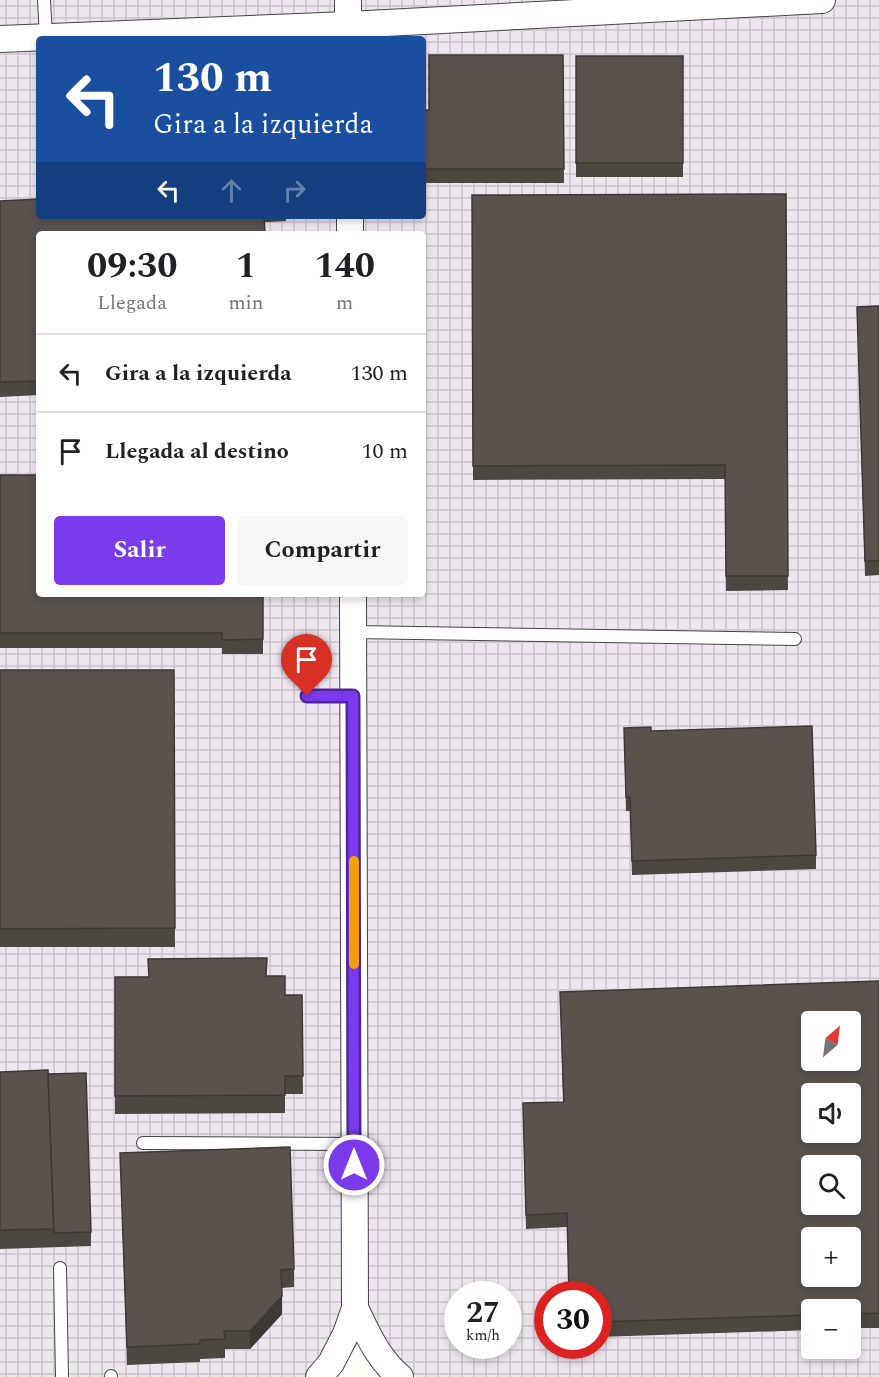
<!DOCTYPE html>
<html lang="es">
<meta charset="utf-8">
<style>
:root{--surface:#fff;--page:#f6f6f6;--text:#202124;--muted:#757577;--line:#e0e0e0;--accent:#7c3aed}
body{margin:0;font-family:Spectral,serif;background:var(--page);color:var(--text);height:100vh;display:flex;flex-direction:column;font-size:22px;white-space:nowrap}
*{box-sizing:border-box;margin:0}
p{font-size:20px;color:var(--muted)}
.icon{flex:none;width:33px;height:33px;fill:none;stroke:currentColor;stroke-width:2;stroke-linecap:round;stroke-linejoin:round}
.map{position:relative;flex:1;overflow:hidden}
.side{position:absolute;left:36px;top:231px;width:390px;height:366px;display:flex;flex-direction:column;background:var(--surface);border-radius:6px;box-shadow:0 3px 9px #0003}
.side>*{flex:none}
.hud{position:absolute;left:36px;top:36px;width:390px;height:183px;border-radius:6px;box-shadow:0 3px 9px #0003;background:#1a4fa0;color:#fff;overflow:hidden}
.needle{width:39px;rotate:28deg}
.tools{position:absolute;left:801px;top:1011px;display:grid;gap:12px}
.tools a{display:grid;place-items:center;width:60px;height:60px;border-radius:6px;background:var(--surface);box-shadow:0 3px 9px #0003;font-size:30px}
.speed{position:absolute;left:444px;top:1281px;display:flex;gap:12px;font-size:30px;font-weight:700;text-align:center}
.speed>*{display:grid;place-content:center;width:78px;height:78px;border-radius:50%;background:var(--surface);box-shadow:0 3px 9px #0003;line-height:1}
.speed small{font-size:15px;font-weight:400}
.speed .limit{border:9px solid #d22;background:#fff;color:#111}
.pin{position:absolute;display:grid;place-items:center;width:51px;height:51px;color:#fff;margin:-62px -26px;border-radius:50% 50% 50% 0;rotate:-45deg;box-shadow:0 0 6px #0007}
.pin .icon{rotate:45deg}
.me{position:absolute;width:66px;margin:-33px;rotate:0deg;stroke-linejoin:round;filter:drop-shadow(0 0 4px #0008)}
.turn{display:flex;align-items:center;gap:21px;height:126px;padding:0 18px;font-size:27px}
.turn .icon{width:78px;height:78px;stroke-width:2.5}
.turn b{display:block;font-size:42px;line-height:51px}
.lanes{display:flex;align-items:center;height:57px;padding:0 18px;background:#0003;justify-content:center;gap:30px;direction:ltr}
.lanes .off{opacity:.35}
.eta{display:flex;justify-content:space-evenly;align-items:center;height:102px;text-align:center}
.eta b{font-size:36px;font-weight:700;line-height:42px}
.button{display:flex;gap:12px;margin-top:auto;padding:12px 18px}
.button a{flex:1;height:69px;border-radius:6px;background:var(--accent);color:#fff;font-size:24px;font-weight:700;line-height:69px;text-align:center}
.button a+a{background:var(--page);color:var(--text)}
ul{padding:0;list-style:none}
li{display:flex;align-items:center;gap:18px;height:78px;padding:0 18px;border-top:2px solid var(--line)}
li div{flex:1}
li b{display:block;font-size:22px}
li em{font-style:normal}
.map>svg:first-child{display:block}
.industrial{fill:url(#industrial-grid);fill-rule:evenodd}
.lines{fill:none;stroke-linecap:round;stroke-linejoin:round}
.service-casing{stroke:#444;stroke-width:14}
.minor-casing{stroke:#444;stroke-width:28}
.service{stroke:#fff;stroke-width:12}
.minor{stroke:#fff;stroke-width:26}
.wall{fill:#4d4742}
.shaded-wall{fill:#3f3936}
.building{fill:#5a524d;stroke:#3f3936;stroke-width:1.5;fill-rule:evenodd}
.route-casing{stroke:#51269a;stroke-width:15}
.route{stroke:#7c3aed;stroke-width:10}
.slow{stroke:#f59e0b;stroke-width:10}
</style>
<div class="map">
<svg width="879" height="1377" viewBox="0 0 879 1377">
<defs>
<pattern id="industrial-grid" width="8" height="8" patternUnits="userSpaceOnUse" patternTransform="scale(1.5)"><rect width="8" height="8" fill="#eee6ef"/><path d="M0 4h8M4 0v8" fill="none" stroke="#cbc4cc"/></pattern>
</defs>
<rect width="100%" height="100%" fill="#fffdf5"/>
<path class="industrial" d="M 0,0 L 879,0 L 879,1377 L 418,1377 L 409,1373 L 385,1345 L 369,1309 L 332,1339 L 308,1377 L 0,1377 ZM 39,39 L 423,39 L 423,216 L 39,216 ZM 39,234 L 423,234 L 423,594 L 39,594 ZM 812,1022 L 850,1022 L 850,1060 L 812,1060 ZM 812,1094 L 850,1094 L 850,1132 L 812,1132 ZM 812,1166 L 850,1166 L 850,1204 L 812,1204 ZM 812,1238 L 850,1238 L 850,1276 L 812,1276 ZM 458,1294 L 508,1294 L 508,1346 L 458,1346 ZM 548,1294 L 598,1294 L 598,1346 L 548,1346 ZM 812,1310 L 850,1310 L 850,1348 L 812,1348 Z"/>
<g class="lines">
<g class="service-casing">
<g id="service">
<polyline points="44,0 46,37"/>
<polyline points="353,632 795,639"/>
<polyline points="307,696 353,696"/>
<polyline points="143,1143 354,1144"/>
<polyline points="60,1268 62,1377"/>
<polyline points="111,1376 111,1377"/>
</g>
</g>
<g class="minor-casing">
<g id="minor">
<polyline points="348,0 348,39"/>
<polyline points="0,39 348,25 822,0"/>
<polyline points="350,216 350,234"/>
<path d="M 355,1308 C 367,1333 378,1359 400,1377"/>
<polyline points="319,1377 331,1363 346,1334 355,1308 353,594"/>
</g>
</g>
<use href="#service" class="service"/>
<use href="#minor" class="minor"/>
</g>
<g class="wall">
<polygon points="563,55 564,183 423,183 423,110 429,110"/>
<rect x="576" y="56" width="107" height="121"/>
<polygon points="786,194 788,590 726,591 725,479 473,480 472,195"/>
<polygon points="0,201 39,216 286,216 286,221 39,234 39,395 0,397"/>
<polygon points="879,306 879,575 865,576 857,307"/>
<polygon points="0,475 263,594 263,654 222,654 222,648 0,648"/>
<polygon points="0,670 174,670 175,947 0,947"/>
<polygon points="624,728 651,731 816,855 816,869 632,875 630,811 626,811"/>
<polygon points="266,976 285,995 302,995 303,1094 285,1094 285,1113 115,1114 115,977"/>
<polygon points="879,981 879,1328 850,1328 850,1310 812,1310 812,1330 598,1337 598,1294 567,1227 526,1229 523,1103 563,1102 560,992"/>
<polygon points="0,1072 48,1074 91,1232 91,1246 0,1249"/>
<polygon points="120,1153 294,1269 294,1287 282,1288 282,1314 250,1349 225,1349 225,1358 200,1359 200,1362 127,1365"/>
</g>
<polygon class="shaded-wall" points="282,1296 282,1314 250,1349 250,1331"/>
<g class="building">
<polygon points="429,55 563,55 564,169 423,169 423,110 429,110"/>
<rect x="576" y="56" width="107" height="107"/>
<polygon points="786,194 788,576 726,576 725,465 473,466 472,195"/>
<polygon points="39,199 39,216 264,216 265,234 39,234 39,381 0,382 0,201"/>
<polygon points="879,306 879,561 865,561 857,307"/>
<polygon points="0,475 39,475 39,594 263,594 263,639 222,640 222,633 0,633"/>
<polygon points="0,670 174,670 175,928 0,929"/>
<polygon points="812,726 816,855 632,861 630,797 626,797 624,728 651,727 651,731"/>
<polygon points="267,958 266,976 285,976 285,995 302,995 303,1076 285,1076 285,1095 115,1096 115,977 149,977 148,959"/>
<path d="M 879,981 L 879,1313 L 850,1314 L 850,1310 L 812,1310 L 812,1315 L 598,1322 L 598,1294 L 569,1294 L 567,1213 L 526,1215 L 523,1103 L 564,1102 L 560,992 ZM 812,1022 L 850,1022 L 850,1060 L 812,1060 ZM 812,1094 L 850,1094 L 850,1132 L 812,1132 ZM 812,1166 L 850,1166 L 850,1204 L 812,1204 ZM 812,1238 L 850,1238 L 850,1276 L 812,1276 Z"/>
<polygon points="48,1070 54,1229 0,1230 0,1072"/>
<polygon points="86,1073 91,1232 54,1233 48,1074"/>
<polygon points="290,1147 294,1269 281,1270 282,1296 250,1331 224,1331 225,1339 200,1340 200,1344 127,1347 120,1153"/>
</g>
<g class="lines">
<g class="route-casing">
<polyline id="route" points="307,696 353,696 354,1165"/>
</g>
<use href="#route" class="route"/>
<polyline class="slow" points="354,861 354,964"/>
</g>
</svg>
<div class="tools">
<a><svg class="needle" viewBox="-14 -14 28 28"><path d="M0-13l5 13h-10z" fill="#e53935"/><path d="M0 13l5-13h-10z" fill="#757577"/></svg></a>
<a><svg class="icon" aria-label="sound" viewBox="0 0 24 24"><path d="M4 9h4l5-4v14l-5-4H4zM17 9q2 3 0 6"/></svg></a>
<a><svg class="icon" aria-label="search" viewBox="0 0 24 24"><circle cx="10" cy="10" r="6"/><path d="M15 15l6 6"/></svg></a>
<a>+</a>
<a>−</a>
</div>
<div class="speed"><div>27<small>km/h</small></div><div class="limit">30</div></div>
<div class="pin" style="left:307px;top:696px;background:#d93025"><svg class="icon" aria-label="arrive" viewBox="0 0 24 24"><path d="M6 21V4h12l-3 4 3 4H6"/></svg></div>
<svg class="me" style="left:354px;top:1165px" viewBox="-20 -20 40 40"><circle r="17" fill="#7c3aed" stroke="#fff" stroke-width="3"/><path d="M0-11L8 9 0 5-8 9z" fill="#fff"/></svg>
<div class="hud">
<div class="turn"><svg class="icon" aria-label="left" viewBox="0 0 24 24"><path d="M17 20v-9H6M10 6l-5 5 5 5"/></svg><div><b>130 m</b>Gira a la izquierda</div></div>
<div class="lanes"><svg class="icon" aria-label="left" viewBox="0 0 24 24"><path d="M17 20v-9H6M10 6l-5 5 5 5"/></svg><svg class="icon off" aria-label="ahead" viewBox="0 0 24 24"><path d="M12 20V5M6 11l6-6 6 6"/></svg><svg class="icon off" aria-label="right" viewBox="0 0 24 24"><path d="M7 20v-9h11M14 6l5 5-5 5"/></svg></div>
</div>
<section class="side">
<div class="eta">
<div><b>09:30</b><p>Llegada</p></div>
<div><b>1</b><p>min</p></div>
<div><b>140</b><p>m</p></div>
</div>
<ul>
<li><svg class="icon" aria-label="left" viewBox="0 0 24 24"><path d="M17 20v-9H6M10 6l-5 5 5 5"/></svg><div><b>Gira a la izquierda</b></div><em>130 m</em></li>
<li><svg class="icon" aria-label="arrive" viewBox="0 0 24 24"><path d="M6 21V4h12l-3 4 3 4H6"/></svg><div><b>Llegada al destino</b></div><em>10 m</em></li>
</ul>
<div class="button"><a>Salir</a><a>Compartir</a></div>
</section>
</div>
